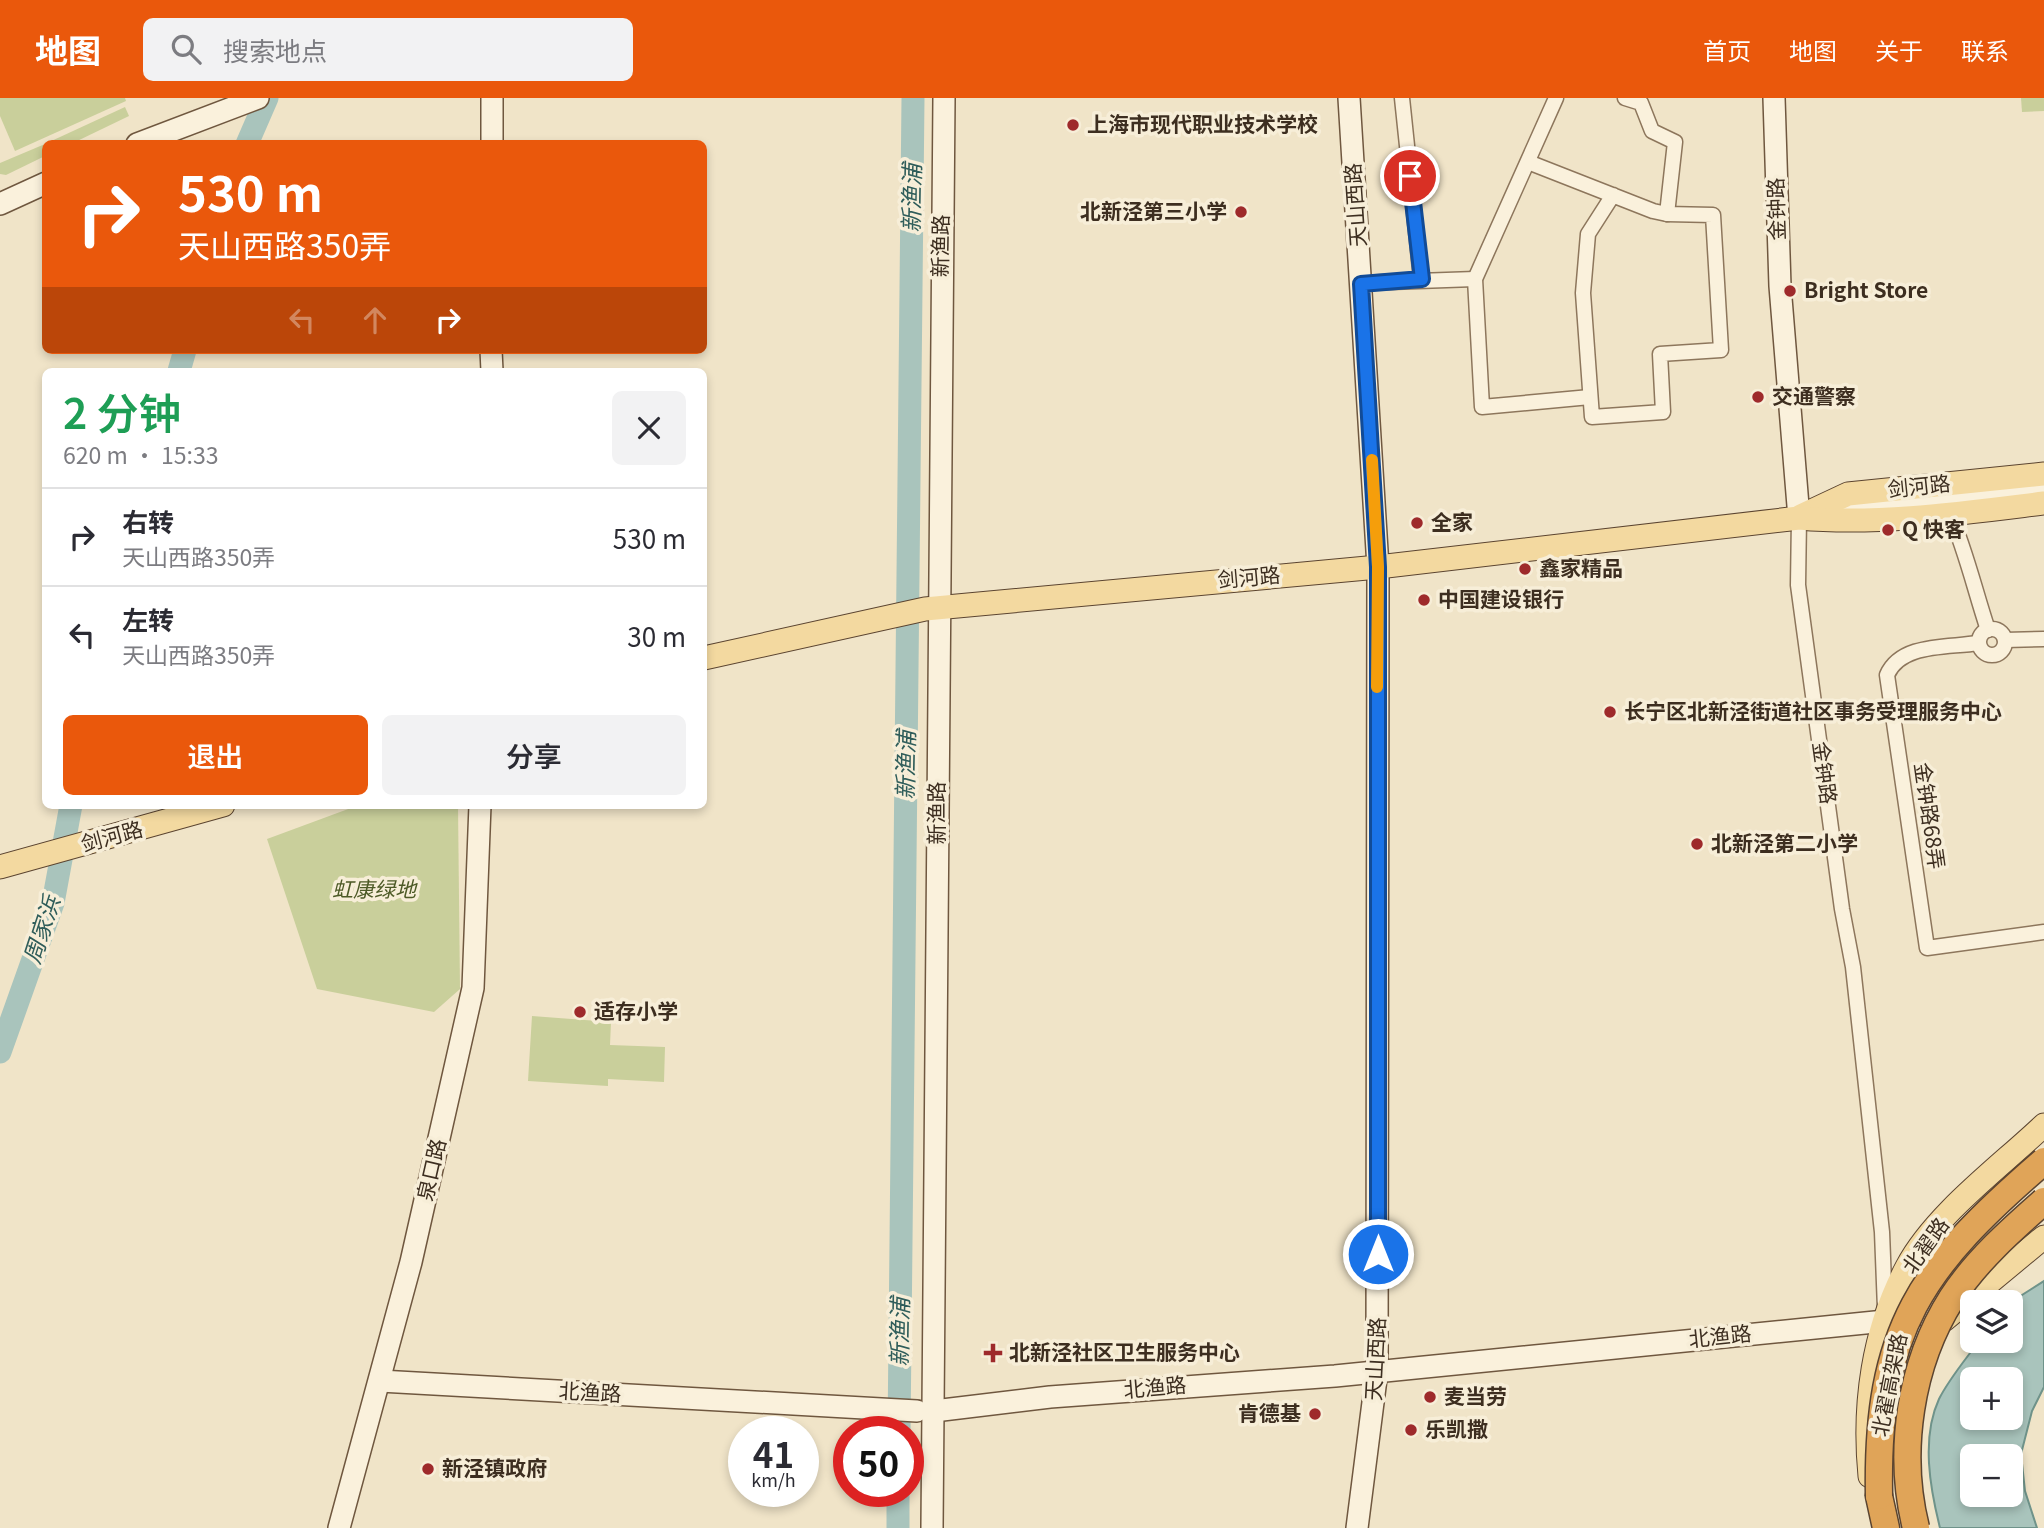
<!DOCTYPE html>
<html lang="zh">
<meta charset="utf-8">
<style>
:root{--surface:#fff;--page:#f2f2f3;--text:#2b2b33;--muted:#7c7c81;--line:#e1e1e2;--accent:#ea580c}
body{margin:0;font-family:Georgia,"Noto Sans SC",serif;background:var(--page);color:var(--text);height:100vh;display:flex;flex-direction:column;font-size:26px;white-space:nowrap}
*{box-sizing:border-box;margin:0}
p{font-size:23px;color:var(--muted)}
.icon{flex:none;width:38px;height:38px;fill:none;stroke:currentColor;stroke-width:2;stroke-linecap:round;stroke-linejoin:round}
.map{position:relative;flex:1;overflow:hidden}
.drawer{position:absolute;left:42px;top:270px;width:665px;height:441px;display:flex;flex-direction:column;background:var(--surface);border-radius:10px;box-shadow:0 4px 10px #0003}
.drawer>*{flex:none}
.banner{position:absolute;left:42px;top:42px;width:665px;height:214px;border-radius:10px;box-shadow:0 4px 10px #0003;background:#ea580c;color:#fff;overflow:hidden}
.controls{position:absolute;left:1960px;top:1192px;display:grid;gap:14px}
.controls a{display:grid;place-items:center;width:63px;height:63px;border-radius:10px;background:var(--surface);box-shadow:0 4px 10px #0003;font-size:35px}
.speed{position:absolute;left:728px;top:1318px;display:flex;gap:14px;font-size:35px;font-weight:700;text-align:center}
.speed>*{display:grid;place-content:center;width:91px;height:91px;border-radius:50%;background:var(--surface);box-shadow:0 4px 10px #0003;line-height:1}
.speed small{font-size:18px;font-weight:400}
.speed .limit{border:10px solid #d22;background:#fff;color:#111}
.pin{position:absolute;display:grid;place-items:center;width:60px;height:60px;color:#fff;margin:-30px;border:4px solid #fff;border-radius:50%;box-shadow:0 2px 7px #0007}
.me{position:absolute;width:77px;margin:-38px;rotate:0deg;stroke-linejoin:round;filter:drop-shadow(0 0 5px #0008)}
.turn{display:flex;align-items:center;gap:24px;height:147px;padding:0 21px;font-size:32px}
.turn .icon{width:91px;height:91px;stroke-width:2.5}
.turn b{display:block;font-size:49px;line-height:60px}
.lanes{display:flex;align-items:center;height:66px;padding:0 21px;background:#0003;justify-content:center;gap:35px;direction:ltr}
.lanes .off{opacity:.35}
.round{display:grid;place-items:center;flex:none;width:74px;height:74px;border-radius:10px;background:var(--page)}
.headline{display:flex;align-items:center;justify-content:space-between;height:119px;padding:0 21px}
h1{font-size:42px;font-weight:600;line-height:52px;color:#1e9e55}
.primary-button{display:flex;gap:14px;margin-top:auto;padding:14px 21px}
.primary-button a{flex:1;height:80px;border-radius:10px;background:var(--accent);color:#fff;font-size:28px;font-weight:600;line-height:80px;text-align:center}
.primary-button a+a{background:var(--page);color:var(--text)}
ul{padding:0;list-style:none}
li{display:flex;align-items:center;gap:21px;height:98px;padding:0 21px;border-top:2px solid var(--line)}
li div{flex:1}
li b{display:block;font-size:26px}
li em{font-style:normal}
header{display:flex;align-items:center;gap:42px;box-sizing:border-box;height:98px;padding:0 35px;background:var(--accent);color:#fff}
header strong{font-size:33px}
nav{display:flex;gap:38px;margin-inline-start:auto;font-size:24px}
.search{width:490px;height:63px;background:var(--page);display:flex;align-items:center;gap:18px;box-sizing:border-box;padding:0 24px;border-radius:10px;color:var(--muted);font-size:26px}
.map>svg:first-child{display:block}
.green{fill:#c9cf9b}
.water{fill:#a9c4bc;stroke:#6f938a;stroke-width:2;fill-rule:evenodd}
.lines{fill:none;stroke-linecap:round;stroke-linejoin:round}
.river{stroke:#a9c4bc;stroke-width:23}
.street-casing{stroke:#8d765c;stroke-width:17}
.secondary-casing{stroke:#6f573f;stroke-width:24}
.primary-casing{stroke:#5b4430;stroke-width:25}
.highway-casing{stroke:#5b4430;stroke-width:29}
.street{stroke:#faf1dc;stroke-width:14}
.secondary{stroke:#faf1dc;stroke-width:21}
.primary{stroke:#f3d9a0;stroke-width:23}
.highway{stroke:#e0a458;stroke-width:26}
.highway-bridge-casing{stroke:#5b4430;stroke-width:29;stroke-linecap:butt}
.highway-bridge{stroke:#e0a458;stroke-width:26}
.route-casing{stroke:#114b97;stroke-width:18}
.route{stroke:#1a73e8;stroke-width:12}
.slow{stroke:#f59e0b;stroke-width:12}
.poi-dot{fill:#9e2a2b;stroke:#f7eed8;stroke-width:2.5}
.labels{text-anchor:middle;stroke-width:7;stroke-linejoin:round;paint-order:stroke}
.poi-label{font-size:21px;font-weight:bold;fill:#3d2e20;stroke:#f7eed8;text-anchor:start}
.street-label{font-size:21px;fill:#3d2e20;stroke:#f7eed8}
.park-label{font-size:21px;font-style:italic;fill:#4d5a26;stroke:#f7eed8}
.water-label{font-size:23px;font-style:italic;fill:#2f5d5a;stroke:#f7eed8}
</style>
<header>
<strong>地图</strong>
<div class="search"><svg class="icon" aria-label="search" viewBox="0 0 24 24"><circle cx="10" cy="10" r="6"/><path d="M15 15l6 6"/></svg>搜索地点</div>
<nav><a>首页</a><a>地图</a><a>关于</a><a>联系</a></nav>
</header>
<div class="map">
<svg width="2044" height="1430" viewBox="0 0 2044 1430">
<rect width="100%" height="100%" fill="#f0e4c8"/>
<g class="green">
<polygon points="0,0 125,0 126,3 15,53 0,18"/>
<polygon points="2021,0 2044,0 2044,13 2022,14"/>
<polygon points="125,9 129,18 73,45 47,45"/>
<polygon points="45,46 45,58 6,77 0,76 0,65"/>
<polygon points="359,707 458,707 460,891 434,914 317,891 267,741"/>
<polygon points="532,918 611,924 610,947 665,949 664,984 608,981 608,988 528,983"/>
</g>
<path class="water" d="M 2044,1183 L 2044,1289 L 2032,1313 L 2021,1356 L 2025,1393 L 2037,1430 L 1940,1430 C 1930,1390 1921,1340 1939,1301 C 1949,1281 1966,1261 1979,1243 L 2011,1242 L 2011,1204 ZM 1972,1281 L 2011,1281 L 2011,1320 L 1972,1320 ZM 1972,1358 L 2011,1358 L 2011,1396 L 1972,1396 Z"/>
<g class="lines">
<g class="river">
<polyline points="247,46 267,0"/>
<polyline points="179,273 185,252"/>
<polyline points="0,954 53,805 71,707"/>
<polyline points="899,1334 913,0"/>
<polyline points="898,1430 898,1393"/>
</g>
<g class="street-casing">
<g id="street">
<polyline points="1402,0 1421,181"/>
<polyline points="1556,0 1475,181 1482,309 1590,299"/>
<polyline points="1625,0 1641,5 1652,33 1675,44 1667,116"/>
<polyline points="1528,64 1653,113 1667,116 1713,117 1721,252 1660,256 1663,314 1592,319 1583,195 1588,136 1613,97"/>
<polyline points="1361,185 1475,181"/>
<path d="M 1950,416 C 1966,453 1975,493 1988,532"/>
<polyline points="1799,420 1798,487 1842,811 1853,869 1882,1134 1885,1211"/>
<circle cx="1992" cy="544" r="13"/>
<polyline points="2005,542 2044,541"/>
<path d="M 1978,545 C 1947,550 1901,545 1887,577 L 1927,850 L 2044,834"/>
</g>
</g>
<g class="secondary-casing">
<g id="secondary">
<polyline points="1349,0 1378,469 1377,1273 1357,1430"/>
<polyline points="1774,0 1780,188 1799,420 1813,418"/>
<polyline points="137,46 258,0"/>
<polyline points="492,46 492,0"/>
<polyline points="0,106 46,85"/>
<polyline points="491,252 492,273"/>
<polyline points="1852,413 2044,390"/>
<polyline points="380,1283 917,1313"/>
<polyline points="934,1313 1050,1299 1335,1278 1885,1223 1925,1242"/>
<polyline points="339,1430 411,1164 473,890 480,707"/>
<polyline points="932,1430 944,0"/>
</g>
</g>
<g class="primary-casing">
<g id="primary">
<polyline points="1801,418 1848,396 2044,376"/>
<path d="M 704,560 L 925,511 L 1378,469 L 1799,420 C 1880,427 1963,415 2044,405"/>
<polyline points="0,769 223,707"/>
<polyline points="1944,1222 2044,1139"/>
<path d="M 1870,1378 C 1863,1307 1873,1233 1907,1169 C 1935,1116 2001,1068 2044,1027"/>
</g>
</g>
<g class="highway-casing">
<polyline id="highway" points="1879,1398 1886,1430"/>
</g>
<use href="#street" class="street"/>
<use href="#secondary" class="secondary"/>
<use href="#primary" class="primary"/>
<use href="#highway" class="highway"/>
<g class="highway-bridge-casing">
<g id="highway-bridge">
<path d="M 1879,1398 C 1876,1230 1921,1169 2044,1063"/>
<path d="M 1916,1430 C 1897,1354 1910,1266 1952,1200 C 1976,1163 2011,1132 2044,1103"/>
</g>
</g>
<use href="#highway-bridge" class="highway-bridge"/>
</g>
<g class="lines">
<g class="route-casing">
<polyline id="route" points="1378,1156 1378,469 1361,186 1422,181 1410,78"/>
</g>
<use href="#route" class="route"/>
<polyline class="slow" points="1372,362 1378,469 1377,589"/>
</g>
<g class="poi-dot">
<circle cx="1073" cy="27" r="7"/>
<circle cx="1241" cy="114" r="7"/>
<circle cx="1790" cy="193" r="7"/>
<circle cx="1758" cy="299" r="7"/>
<circle cx="1417" cy="425" r="7"/>
<circle cx="1888" cy="432" r="7"/>
<circle cx="1525" cy="471" r="7"/>
<circle cx="1424" cy="502" r="7"/>
<circle cx="1610" cy="614" r="7"/>
<circle cx="1697" cy="746" r="7"/>
<circle cx="580" cy="914" r="7"/>
<path d="M989.5 1244.5h7v7h7v7h-7v7h-7v-7h-7v-7h7z"/>
<circle cx="1430" cy="1299" r="7"/>
<circle cx="1315" cy="1316" r="7"/>
<circle cx="1411" cy="1332" r="7"/>
<circle cx="428" cy="1371" r="7"/>
</g>
<g class="labels">
<g class="poi-label">
<text x="1087" y="34">上海市现代职业技术学校</text>
<text x="1227" y="121" text-anchor="end">北新泾第三小学</text>
<text x="1804" y="200">Bright Store</text>
<text x="1772" y="306">交通警察</text>
<text x="1431" y="432">全家</text>
<text x="1902" y="439">Q 快客</text>
<text x="1539" y="478">鑫家精品</text>
<text x="1438" y="509">中国建设银行</text>
<text x="1624" y="621">长宁区北新泾街道社区事务受理服务中心</text>
<text x="1711" y="753">北新泾第二小学</text>
<text x="594" y="921">适存小学</text>
<text x="1009" y="1262">北新泾社区卫生服务中心</text>
<text x="1444" y="1306">麦当劳</text>
<text x="1301" y="1323" text-anchor="end">肯德基</text>
<text x="1425" y="1339">乐凯撒</text>
<text x="442" y="1378">新泾镇政府</text>
</g>
<g class="street-label">
<text transform="translate(1356 107) rotate(-94)" y="7">天山西路</text>
<text transform="translate(1777 111) rotate(-92)" y="7">金钟路</text>
<text transform="translate(941 148) rotate(-89)" y="7">新渔路</text>
<text transform="translate(1919 389) rotate(-6)" y="7">剑河路</text>
<text transform="translate(1249 480) rotate(-5)" y="7">剑河路</text>
<text transform="translate(1824 675) rotate(82)" y="7">金钟路</text>
<text transform="translate(937 715) rotate(-90)" y="7">新渔路</text>
<text transform="translate(1929 718) rotate(82)" y="7">金钟路68弄</text>
<text transform="translate(112 739) rotate(-15)" y="7">剑河路</text>
<text transform="translate(432 1072) rotate(-77)" y="7">泉口路</text>
<text transform="translate(1926 1148) rotate(-54)" y="7">北翟路</text>
<text transform="translate(1720 1239) rotate(-6)" y="7">北渔路</text>
<text transform="translate(1376 1261) rotate(-87)" y="7">天山西路</text>
<text transform="translate(1890 1287) rotate(-79)" y="7">北翟高架路</text>
<text transform="translate(1155 1290) rotate(-5)" y="7">北渔路</text>
<text transform="translate(590 1295) rotate(3)" y="7">北渔路</text>
</g>
<g class="park-label">
<text x="374" y="799">虹康绿地</text>
</g>
<g class="water-label">
<text transform="translate(912 100) rotate(-89)" y="8">新渔浦</text>
<text transform="translate(906 667) rotate(-89)" y="8">新渔浦</text>
<text transform="translate(42 832) rotate(-72)" y="8">周家浜</text>
<text transform="translate(900 1234) rotate(-89)" y="8">新渔浦</text>
</g>
</g>
</svg>
<div class="controls">
<a><svg class="icon" aria-label="layers" viewBox="0 0 24 24"><path d="M12 4l9 5-9 5-9-5zM3 14l9 5 9-5"/></svg></a>
<a>+</a>
<a>−</a>
</div>
<div class="speed"><div>41<small>km/h</small></div><div class="limit">50</div></div>
<div class="pin" style="left:1410px;top:78px;background:#d93025"><svg class="icon" aria-label="arrive" viewBox="0 0 24 24"><path d="M6 21V4h12l-3 4 3 4H6"/></svg></div>
<svg class="me" style="left:1378px;top:1156px" viewBox="-20 -20 40 40"><circle r="17" fill="#1a73e8" stroke="#fff" stroke-width="3"/><path d="M0-11L8 9 0 5-8 9z" fill="#fff"/></svg>
<div class="banner">
<div class="turn"><svg class="icon" aria-label="right" viewBox="0 0 24 24"><path d="M7 20v-9h11M14 6l5 5-5 5"/></svg><div><b>530 m</b>天山西路350弄</div></div>
<div class="lanes"><svg class="icon off" aria-label="left" viewBox="0 0 24 24"><path d="M17 20v-9H6M10 6l-5 5 5 5"/></svg><svg class="icon off" aria-label="ahead" viewBox="0 0 24 24"><path d="M12 20V5M6 11l6-6 6 6"/></svg><svg class="icon" aria-label="right" viewBox="0 0 24 24"><path d="M7 20v-9h11M14 6l5 5-5 5"/></svg></div>
</div>
<section class="drawer">
<div class="headline"><div><h1>2 分钟</h1><p>620 m · 15:33</p></div><a class="round"><svg class="icon" aria-label="close" viewBox="0 0 24 24"><path d="M6 6l12 12M18 6L6 18"/></svg></a></div>
<ul>
<li><svg class="icon" aria-label="right" viewBox="0 0 24 24"><path d="M7 20v-9h11M14 6l5 5-5 5"/></svg><div><b>右转</b><p>天山西路350弄</p></div><em>530 m</em></li>
<li><svg class="icon" aria-label="left" viewBox="0 0 24 24"><path d="M17 20v-9H6M10 6l-5 5 5 5"/></svg><div><b>左转</b><p>天山西路350弄</p></div><em>30 m</em></li>
</ul>
<div class="primary-button"><a>退出</a><a>分享</a></div>
</section>
</div>
